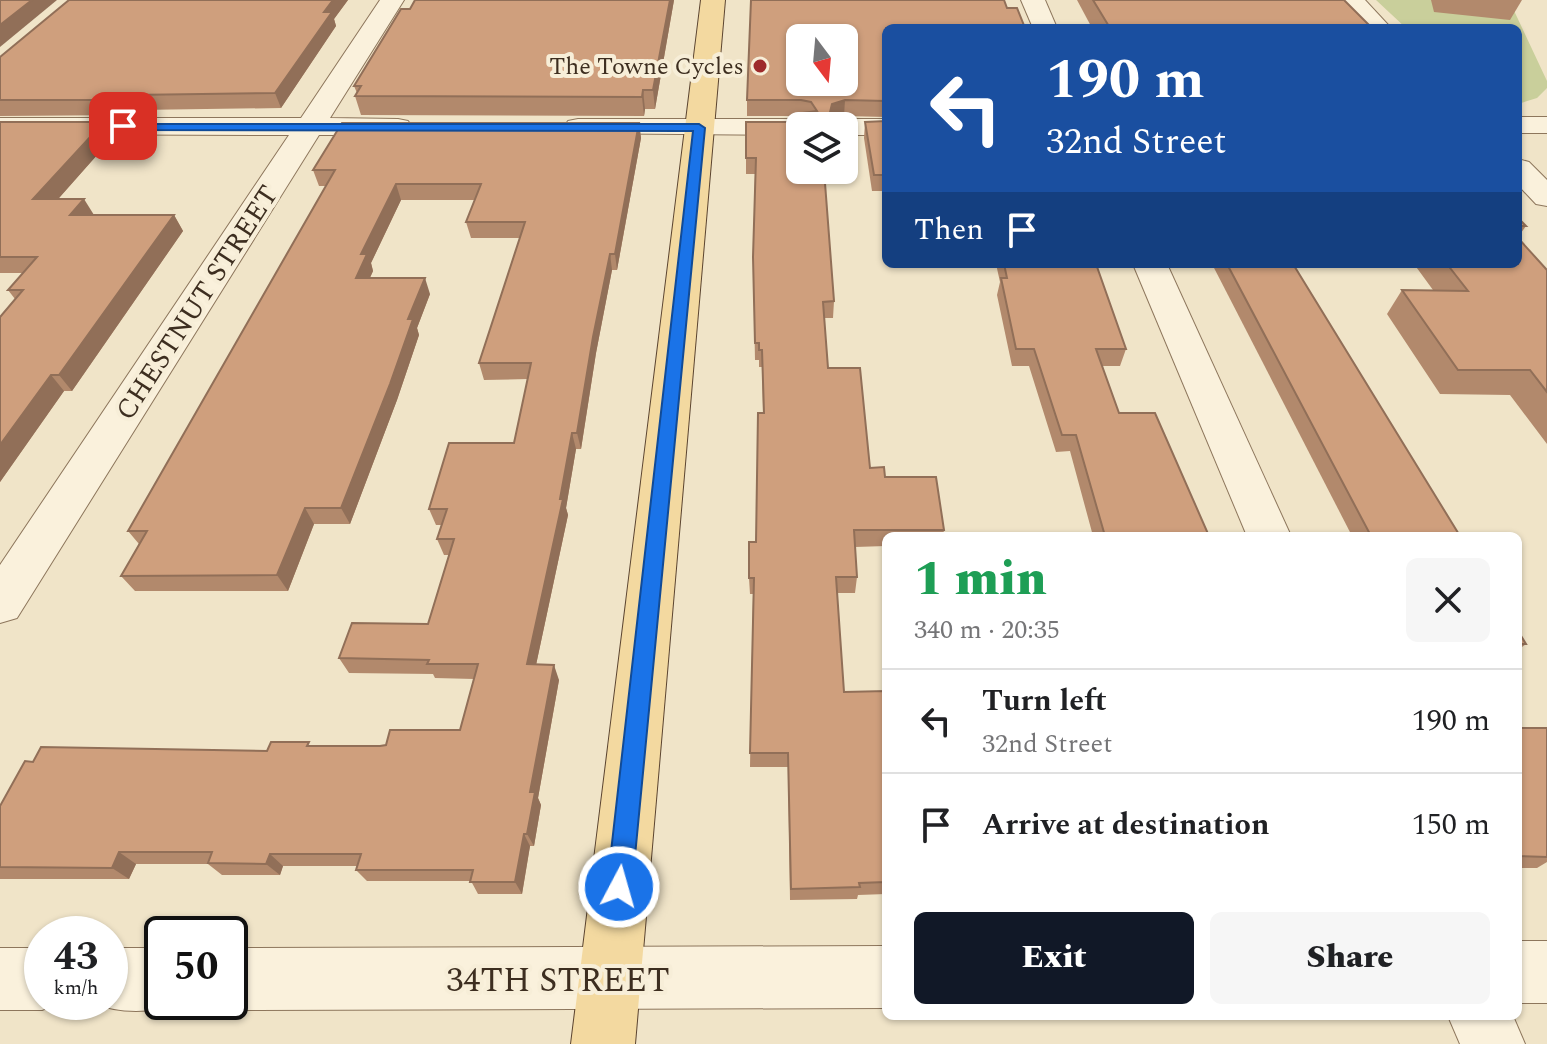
<!DOCTYPE html>
<meta charset="utf-8">
<style>
:root{--surface:#fff;--page:#f6f6f6;--text:#202124;--muted:#757577;--line:#e0e0e0;--accent:#111827}
body{margin:0;font-family:Spectral,serif;background:var(--page);color:var(--text);height:100vh;display:flex;flex-direction:column;font-size:30px;white-space:nowrap}
*{box-sizing:border-box;margin:0}
p{font-size:26px;color:var(--muted)}
.icon{flex:none;width:44px;height:44px;fill:none;stroke:currentColor;stroke-width:2;stroke-linecap:round;stroke-linejoin:round}
.map{position:relative;flex:1;overflow:hidden}
.side{position:absolute;left:882px;top:532px;width:640px;height:488px;display:flex;flex-direction:column;background:var(--surface);border-radius:12px;box-shadow:0 2px 6px #0004}
.side>*{flex:none}
.top-card{position:absolute;left:882px;top:24px;width:640px;height:244px;border-radius:12px;box-shadow:0 2px 6px #0004;background:#1a4fa0;color:#fff;overflow:hidden}
.needle{width:52px;rotate:164deg}
.buttons{position:absolute;left:786px;top:24px;display:grid;gap:16px}
.buttons a{display:grid;place-items:center;width:72px;height:72px;border-radius:12px;background:var(--surface);box-shadow:0 2px 6px #0004;font-size:40px}
.speed{position:absolute;left:24px;top:916px;display:flex;gap:16px;font-size:40px;font-weight:700;text-align:center}
.speed>*{display:grid;place-content:center;width:104px;height:104px;border-radius:50%;background:var(--surface);box-shadow:0 2px 6px #0004;line-height:1}
.speed small{font-size:20px;font-weight:400}
.speed .limit{border:4px solid #111;border-radius:12px;background:#fff;color:#111}
.pin{position:absolute;display:grid;place-items:center;width:68px;height:68px;color:#fff;margin:-34px;border-radius:16px;box-shadow:0 4px 12px #0006}
.me{position:absolute;width:88px;margin:-44px;rotate:6deg;stroke-linejoin:round;filter:drop-shadow(0 0 6px #0008)}
.turn{display:flex;align-items:center;gap:28px;height:168px;padding:0 32px;font-size:36px}
.turn .icon{width:104px;height:104px;stroke-width:2.5}
.turn b{display:block;font-size:56px;line-height:68px}
.then{display:flex;align-items:center;height:76px;padding:0 32px;background:#0003;gap:16px;font-size:30px}
.round{display:grid;place-items:center;flex:none;width:84px;height:84px;border-radius:12px;background:var(--page)}
.overview{display:flex;align-items:center;justify-content:space-between;height:136px;padding:0 32px}
h1{font-size:48px;font-weight:800;line-height:60px;color:#1e9e55}
.action{display:flex;gap:16px;margin-top:auto;padding:16px 32px}
.action a{flex:1;height:92px;border-radius:12px;background:var(--accent);color:#fff;font-size:32px;font-weight:800;line-height:92px;text-align:center}
.action a+a{background:var(--page);color:var(--text)}
ul{padding:0;list-style:none}
li{display:flex;align-items:center;gap:24px;height:104px;padding:0 32px;border-top:2px solid var(--line)}
li div{flex:1}
li b{display:block;font-size:30px}
li em{font-style:normal}
.map>svg:first-child{display:block}
.green{fill:#c9cf9b}
.lines{fill:none;stroke-linecap:round;stroke-linejoin:round}
.minor-casing{stroke:#8d765c;stroke-width:2}
.major-casing{stroke:#5b4430;stroke-width:2}
.minor{fill:#faf1dc;fill-rule:evenodd}
.major{fill:#f3d9a0;fill-rule:evenodd}
.wall{fill:#b2896c}
.shaded-wall{fill:#916f58}
.building{fill:#cf9f7d;stroke:#916f58;stroke-width:2;fill-rule:evenodd}
.route{fill:#1a73e8;stroke:#114b97;stroke-width:2}
.poi-dot{fill:#9e2a2b;stroke:#f7eed8;stroke-width:3}
.labels{text-anchor:middle;stroke-width:8;stroke-linejoin:round;paint-order:stroke}
.far-poi-label{font-size:24px;fill:#3d2e20;stroke:#f7eed8;text-anchor:end}
.street-label{font-size:28px;fill:#3d2e20;stroke:#f7eed8}
.near-street-label{font-size:34px;fill:#3d2e20;stroke:#f7eed8}
</style>
<div class="map">
<svg width="1547" height="1044" viewBox="0 0 1547 1044">
<rect width="100%" height="100%" fill="#f0e4c8"/>
<polygon class="green" points="1376,0 1509,0 1547,81 1547,88 1537,98 1518,104 1518,28 1406,28"/>
<g class="lines">
<g class="minor-casing">
<g id="minor">
<polygon points="380,0 404,0 330,118 398,119 408,121 412,127 408,133 398,135 319,135 17,618 0,623 0,565 289,135 0,134 0,118 301,118"/>
<polygon points="1021,0 1045,0 1057,28 1033,28"/>
<polygon points="1340,0 1365,0 1391,28 1366,28"/>
<rect x="1518" y="117" width="29" height="16"/>
<polygon points="578,119 800,119 810,121 813,126 800,126 800,135 568,133 564,127 568,121"/>
<polygon points="844,119 886,119 886,135 844,135 844,126 831,126 834,121"/>
<polygon points="1518,159 1529,162 1547,180 1547,206 1536,204 1518,185"/>
<polygon points="1133,264 1167,264 1291,536 1247,536"/>
<rect x="1518" y="941" width="29" height="62"/>
<polygon points="886,946 886,1008 230,1010 211,1002 230,1002 230,948"/>
<polygon points="0,948 42,948 42,1002 61,1002 42,1010 0,1010"/>
<path d="M 110,948 L 162,948 L 162,1002 L 181,1002 C 153,1014 119,1014 91,1002 L 110,1002 Z"/>
<polygon points="1448,1016 1513,1016 1525,1044 1460,1044"/>
</g>
</g>
<g class="major-casing">
<polygon id="major" points="701,0 725,0 635,1044 571,1044"/>
</g>
<use href="#minor" class="minor"/>
<use href="#major" class="major"/>
</g>
<g class="wall">
<polygon points="69,0 348,0 334,19 336,26 281,108 138,110 133,115 0,116 0,57"/>
<polygon points="674,0 655,109 645,109 644,116 361,115 355,96 357,93 354,86"/>
<polygon points="1077,0 1344,0 1372,28 1092,28"/>
<polygon points="1431,0 1522,0 1510,20 1434,12"/>
<polygon points="886,28 886,117 844,116 800,126 834,301 833,318 824,318 828,368 870,468 885,477 944,530 943,536 886,536 886,546 855,547 857,577 855,593 837,593 844,692 886,691 886,894 858,895 857,899 790,900 788,767 750,767 753,594 750,594 749,578 756,542 763,413 762,367 759,367 759,360 755,360 753,257 755,174 746,174 746,158 800,122 802,116 747,116 747,100"/>
<polygon points="886,121 886,191 872,191 864,138 865,122"/>
<polygon points="0,122 104,122 113,137 58,199 94,215 174,215 183,231 72,391 64,391 0,482 0,317 15,299 8,290 23,273 0,273"/>
<polygon points="639,123 641,138 617,270 612,270 596,353 581,449 576,449 566,508 568,515 536,665 559,680 538,798 541,805 534,846 530,846 522,894 478,894 471,881 367,881 356,870 357,866 283,866 280,875 222,875 208,864 136,864 129,879 0,879 0,806 33,762 267,751 312,746 380,746 460,730 474,679 435,678 433,674 349,673 339,658 428,624 449,555 444,555 437,539 442,525 436,525 429,509 514,443 528,379 484,380 479,363 520,238 471,238 466,222 475,200 401,200 371,263 373,271 370,278 430,294 417,328 419,335 397,400 350,524 314,524 288,591 135,591 121,576 139,544 128,531 326,186 319,186 313,170"/>
<polygon points="1518,218 1526,226 1518,237"/>
<polygon points="996,264 1104,264 1103,266 1096,266 1126,349 1120,366 1102,366 1119,413 1209,536 1093,536 1070,451 1056,452 1029,366 1012,366 997,295 1000,282"/>
<polygon points="1212,264 1293,264 1460,536 1352,536"/>
<polygon points="1414,264 1518,264 1547,270 1547,444 1510,395 1440,394 1387,314 1402,290 1433,290"/>
<polygon points="1518,631 1526,644 1518,650"/>
<polygon points="1518,726 1519,728 1547,728 1547,862 1537,868 1518,868"/>
</g>
<g class="shaded-wall">
<polygon points="32,0 57,0 0,47 0,25"/>
<polygon points="333,0 348,0 334,19 336,26 281,108 275,93 324,12"/>
<polygon points="670,0 674,0 655,109 653,90"/>
<polygon points="643,90 645,109 644,116 642,97"/>
<polygon points="130,95 138,110 133,115 125,100"/>
<polygon points="845,100 844,116 831,119 842,120 842,126 820,126 821,123 830,112 832,104"/>
<polygon points="104,122 113,137 44,215 33,199"/>
<polygon points="639,123 641,138 617,270 615,254"/>
<polygon points="396,184 401,200 371,263 373,271 362,294 356,278 361,254"/>
<polygon points="84,199 94,215 70,215"/>
<polygon points="174,215 183,231 72,391 59,375"/>
<polygon points="610,254 612,270 596,353 581,449 577,433 593,337"/>
<polygon points="425,278 430,294 417,328 419,335 397,400 350,524 341,508 408,319"/>
<polygon points="51,375 64,391 0,482 0,445"/>
<polygon points="572,433 576,449 566,508 568,515 533,679 527,664"/>
<polygon points="305,508 314,524 288,591 277,575"/>
<polygon points="554,665 559,680 538,798 541,805 534,846 527,834 530,792"/>
<polygon points="524,834 530,846 522,894 515,882"/>
<polygon points="119,852 136,864 129,879 112,868"/>
<polygon points="270,854 283,866 280,875 266,864"/>
</g>
<g class="building">
<polygon points="0,0 32,0 0,25"/>
<polygon points="69,0 333,0 324,12 332,12 275,93 130,95 125,100 0,100 0,57"/>
<polygon points="415,0 670,0 653,90 643,90 642,97 355,96 361,86 354,86 401,9 410,9"/>
<path d="M 751,0 L 1004,0 L 1007,8 L 1017,8 L 1025,28 L 886,28 L 886,101 L 845,100 L 832,104 L 830,112 L 842,113 L 842,120 L 821,123 L 821,126 L 800,126 L 800,170 L 824,170 L 834,301 L 823,302 L 828,368 L 860,368 L 870,468 L 884,467 L 885,477 L 936,477 L 944,530 L 854,530 L 857,577 L 836,577 L 844,692 L 886,691 L 886,882 L 859,883 L 860,887 L 791,889 L 788,753 L 750,753 L 754,578 L 749,578 L 749,542 L 756,542 L 758,413 L 764,413 L 762,350 L 759,350 L 759,343 L 755,343 L 753,257 L 756,158 L 746,158 L 746,122 L 800,122 L 803,113 L 817,111 L 811,102 L 801,100 L 747,100 ZM 800,38 L 844,38 L 844,82 L 800,82 Z"/>
<polygon points="1093,0 1344,0 1372,28 1110,28"/>
<polygon points="886,121 886,175 874,175 865,122"/>
<polygon points="0,122 104,122 33,199 84,199 70,215 174,215 59,375 51,375 0,445 0,317 23,290 8,290 37,257 0,257"/>
<polygon points="342,123 639,123 615,254 610,254 593,337 577,433 572,433 560,499 563,499 527,664 554,665 530,792 535,792 527,834 524,834 515,882 470,882 473,870 356,870 361,854 270,854 266,864 208,863 212,852 119,852 112,868 0,867 0,806 25,761 33,762 41,747 267,751 271,742 309,742 307,746 380,746 386,745 390,730 460,730 478,664 427,664 429,660 339,658 352,623 428,624 454,539 437,539 447,509 429,509 449,443 514,443 531,363 479,363 525,222 466,222 481,184 396,184 361,254 367,254 356,278 425,278 408,319 413,319 390,384 341,508 305,508 277,575 121,576 147,531 128,531 335,170 313,170"/>
<polygon points="1518,218 1526,226 1518,226"/>
<polygon points="1518,238 1547,270 1547,392 1530,370 1458,370 1402,290 1468,291 1447,264 1518,264"/>
<polygon points="1004,264 1096,264 1126,349 1096,349 1119,413 1155,413 1209,536 1105,536 1076,435 1062,435 1034,349 1016,349 1001,278 1007,278"/>
<polygon points="1227,264 1293,264 1460,536 1371,536"/>
<polygon points="1518,631 1526,644 1518,644"/>
<polygon points="1518,726 1519,728 1547,728 1547,857 1518,856"/>
</g>
<polygon class="route" points="119,124 699,124 705,128 632,887 628,896 619,900 611,896 607,887 693,131 123,130 119,129"/>
<circle class="poi-dot" cx="760" cy="66" r="8"/>
<g class="labels">
<g class="far-poi-label">
<text x="744" y="74">The Towne Cycles</text>
</g>
<g class="street-label">
<text transform="translate(196 302) rotate(-57)" y="10">CHESTNUT STREET</text>
</g>
<g class="near-street-label">
<text x="558" y="991">34TH STREET</text>
</g>
</g>
</svg>
<div class="buttons">
<a><svg class="needle" viewBox="-14 -14 28 28"><path d="M0-13l5 13h-10z" fill="#e53935"/><path d="M0 13l5-13h-10z" fill="#757577"/></svg></a>
<a><svg class="icon" aria-label="layers" viewBox="0 0 24 24"><path d="M12 4l9 5-9 5-9-5zM3 14l9 5 9-5"/></svg></a>
</div>
<div class="speed"><div>43<small>km/h</small></div><div class="limit">50</div></div>
<div class="pin" style="left:123px;top:126px;background:#d93025"><svg class="icon" aria-label="arrive" viewBox="0 0 24 24"><path d="M6 21V4h12l-3 4 3 4H6"/></svg></div>
<svg class="me" style="left:619px;top:887px" viewBox="-20 -20 40 40"><circle r="17" fill="#1a73e8" stroke="#fff" stroke-width="3"/><path d="M0-11L8 9 0 5-8 9z" fill="#fff"/></svg>
<div class="top-card">
<div class="turn"><svg class="icon" aria-label="left" viewBox="0 0 24 24"><path d="M17 20v-9H6M10 6l-5 5 5 5"/></svg><div><b>190 m</b>32nd Street</div></div>
<div class="then">Then<svg class="icon" aria-label="arrive" viewBox="0 0 24 24"><path d="M6 21V4h12l-3 4 3 4H6"/></svg></div>
</div>
<section class="side">
<div class="overview"><div><h1>1 min</h1><p>340 m · 20:35</p></div><a class="round"><svg class="icon" aria-label="close" viewBox="0 0 24 24"><path d="M6 6l12 12M18 6L6 18"/></svg></a></div>
<ul>
<li><svg class="icon" aria-label="left" viewBox="0 0 24 24"><path d="M17 20v-9H6M10 6l-5 5 5 5"/></svg><div><b>Turn left</b><p>32nd Street</p></div><em>190 m</em></li>
<li><svg class="icon" aria-label="arrive" viewBox="0 0 24 24"><path d="M6 21V4h12l-3 4 3 4H6"/></svg><div><b>Arrive at destination</b></div><em>150 m</em></li>
</ul>
<div class="action"><a>Exit</a><a>Share</a></div>
</section>
</div>
